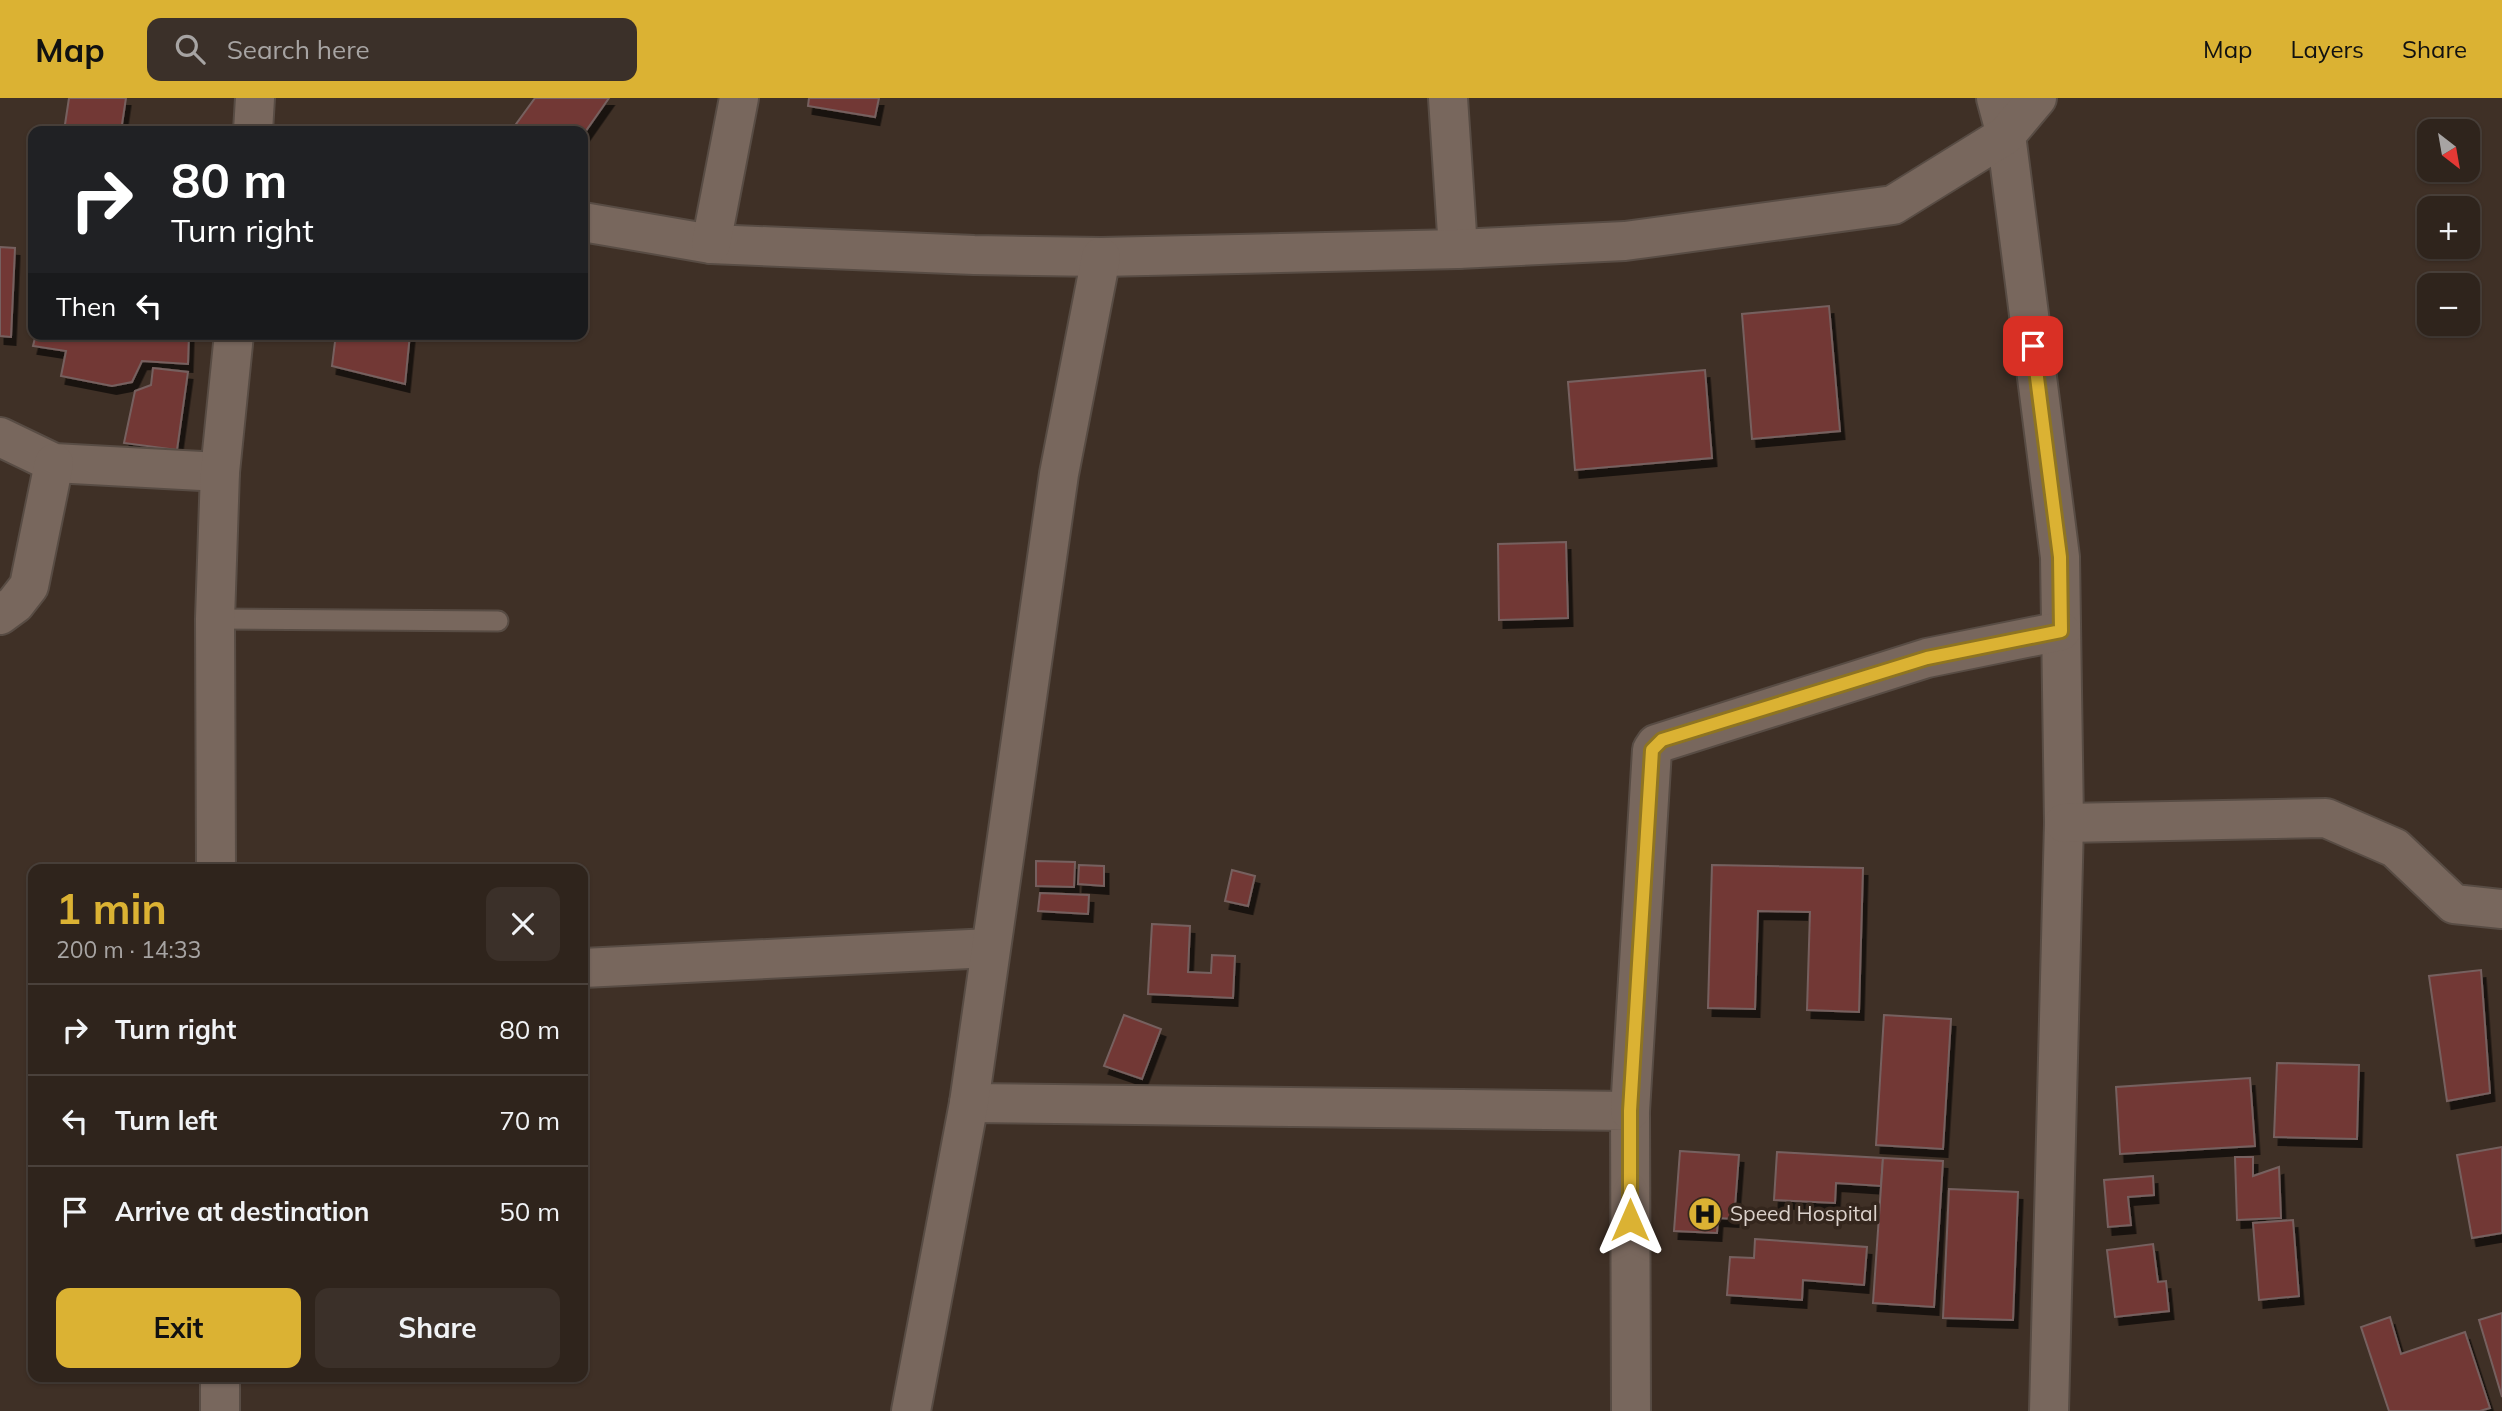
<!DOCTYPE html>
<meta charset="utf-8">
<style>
:root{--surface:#2f241c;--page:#3b3029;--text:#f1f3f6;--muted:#a7a4a3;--line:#4a413b;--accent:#dbb233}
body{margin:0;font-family:Mulish,sans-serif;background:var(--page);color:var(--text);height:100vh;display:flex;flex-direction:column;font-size:26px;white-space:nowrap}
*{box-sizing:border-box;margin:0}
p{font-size:23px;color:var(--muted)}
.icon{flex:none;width:38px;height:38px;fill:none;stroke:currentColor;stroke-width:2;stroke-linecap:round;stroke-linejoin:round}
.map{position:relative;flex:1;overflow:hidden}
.panel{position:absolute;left:28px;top:766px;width:560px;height:518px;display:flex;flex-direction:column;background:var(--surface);border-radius:14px;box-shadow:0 2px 5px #0004,0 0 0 2px var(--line)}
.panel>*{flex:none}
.hud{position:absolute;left:28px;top:28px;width:560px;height:214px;border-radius:14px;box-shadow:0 2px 5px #0004,0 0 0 2px var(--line);background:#202124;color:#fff;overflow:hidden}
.needle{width:46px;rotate:149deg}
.controls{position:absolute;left:2417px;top:21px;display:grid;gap:14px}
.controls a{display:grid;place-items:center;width:63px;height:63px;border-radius:14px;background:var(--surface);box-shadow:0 2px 5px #0004,0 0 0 2px var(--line);font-size:35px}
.pin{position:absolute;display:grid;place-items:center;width:60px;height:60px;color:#fff;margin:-30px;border-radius:14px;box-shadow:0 4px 10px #0006}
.me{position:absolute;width:77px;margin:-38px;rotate:0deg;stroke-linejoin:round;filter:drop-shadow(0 0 5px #0008)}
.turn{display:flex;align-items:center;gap:24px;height:147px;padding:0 28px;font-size:32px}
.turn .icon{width:91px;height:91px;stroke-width:2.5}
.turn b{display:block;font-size:49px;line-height:60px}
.then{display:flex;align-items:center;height:66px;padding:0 28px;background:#0003;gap:14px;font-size:26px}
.round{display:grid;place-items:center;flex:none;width:74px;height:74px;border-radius:14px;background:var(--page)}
.overview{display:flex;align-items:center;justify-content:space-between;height:119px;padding:0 28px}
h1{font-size:42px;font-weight:700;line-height:52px;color:var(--accent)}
.cta{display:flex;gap:14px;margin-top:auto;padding:14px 28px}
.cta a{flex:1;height:80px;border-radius:14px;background:var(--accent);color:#111;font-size:28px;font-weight:700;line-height:80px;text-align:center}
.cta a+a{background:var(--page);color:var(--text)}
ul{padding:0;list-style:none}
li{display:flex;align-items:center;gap:21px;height:91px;padding:0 28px;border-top:2px solid var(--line)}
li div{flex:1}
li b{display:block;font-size:26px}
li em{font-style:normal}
header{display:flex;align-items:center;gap:42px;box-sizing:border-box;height:98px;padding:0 35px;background:var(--accent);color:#111}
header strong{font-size:33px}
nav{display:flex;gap:38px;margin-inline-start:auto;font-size:24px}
.search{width:490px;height:63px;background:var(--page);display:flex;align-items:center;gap:18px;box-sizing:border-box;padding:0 24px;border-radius:14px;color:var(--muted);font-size:26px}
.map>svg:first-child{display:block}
.building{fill:#723835;stroke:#76615f;stroke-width:2;filter:url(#shadow)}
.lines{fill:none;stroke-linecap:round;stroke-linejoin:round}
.service-casing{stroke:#584c44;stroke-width:23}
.minor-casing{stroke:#584c44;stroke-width:42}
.service{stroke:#78675d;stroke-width:19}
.minor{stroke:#78675d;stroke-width:38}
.route-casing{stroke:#8e7421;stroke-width:18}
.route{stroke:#dbb233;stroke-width:12}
.labels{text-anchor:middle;stroke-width:7;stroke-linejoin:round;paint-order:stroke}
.poi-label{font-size:21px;fill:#dbd1cb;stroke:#34261d;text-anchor:start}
</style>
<header>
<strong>Map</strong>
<div class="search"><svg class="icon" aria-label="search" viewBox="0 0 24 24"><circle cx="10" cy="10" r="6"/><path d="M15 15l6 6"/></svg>Search here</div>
<nav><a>Map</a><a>Layers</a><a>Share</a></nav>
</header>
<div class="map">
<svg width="2502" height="1313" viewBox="0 0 2502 1313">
<defs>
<filter id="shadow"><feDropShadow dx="4.5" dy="8" stdDeviation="0" flood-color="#0009"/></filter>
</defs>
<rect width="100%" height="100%" fill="#3f3026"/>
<g class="building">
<polygon points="69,0 126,0 121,33 64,33"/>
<polygon points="535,0 609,0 583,37 583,33 511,33"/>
<polygon points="809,0 879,0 875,19 808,8"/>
<polygon points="0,149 15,150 11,239 0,238"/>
<polygon points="1829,208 1840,333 1752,341 1742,216"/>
<polygon points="36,236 189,236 188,266 142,263 132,284 112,288 61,278 66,253 33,248"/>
<polygon points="336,236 410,236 405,286 332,268"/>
<polygon points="153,270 188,274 177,352 124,345 135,293 151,287"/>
<polygon points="1705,272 1712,360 1575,372 1568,284"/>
<polygon points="1566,444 1568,520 1499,522 1498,446"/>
<polygon points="1036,763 1075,764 1074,789 1036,788"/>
<polygon points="1079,767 1104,768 1104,788 1078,786"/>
<polygon points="1712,767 1863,770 1859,914 1807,912 1810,814 1758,813 1755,911 1708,910"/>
<polygon points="1232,772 1255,778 1248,808 1225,803"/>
<polygon points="1040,795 1089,797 1088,816 1038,813"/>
<polygon points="1152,826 1190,828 1188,874 1211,875 1212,857 1235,858 1233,900 1148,896"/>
<polygon points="2481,872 2490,995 2447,1003 2429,878"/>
<polygon points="1124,917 1161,931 1142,981 1104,968"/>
<polygon points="1884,917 1951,921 1943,1051 1876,1047"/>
<polygon points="2277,965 2359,967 2357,1041 2274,1039"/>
<polygon points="2250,980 2255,1048 2120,1056 2116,989"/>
<polygon points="2502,1049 2502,1135 2472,1140 2457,1057"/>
<polygon points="1680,1053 1739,1057 1734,1121 1718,1120 1717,1135 1674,1133"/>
<polygon points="1777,1054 1883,1060 1881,1088 1836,1085 1835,1105 1774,1102"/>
<polygon points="2235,1059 2253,1059 2253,1078 2279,1069 2281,1120 2237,1122"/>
<polygon points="1883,1060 1943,1063 1934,1209 1873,1205"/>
<polygon points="2153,1078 2154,1097 2128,1099 2131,1127 2108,1129 2104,1082"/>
<polygon points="1949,1091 2018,1094 2013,1222 1943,1220"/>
<polygon points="2293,1122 2299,1198 2259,1202 2253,1125"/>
<polygon points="1755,1141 1867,1149 1864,1187 1803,1182 1802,1202 1727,1197 1730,1159 1754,1160"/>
<polygon points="2153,1146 2158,1184 2166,1183 2169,1213 2115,1219 2107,1152"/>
<polygon points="2502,1215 2502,1299 2479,1222"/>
<polygon points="2390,1219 2401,1256 2465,1234 2490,1310 2480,1313 2389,1313 2361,1229"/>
</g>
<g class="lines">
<g class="service-casing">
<polyline id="service" points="215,521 498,523"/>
</g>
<g class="minor-casing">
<g id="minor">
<polyline points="1448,0 1458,151"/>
<polyline points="1996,0 2006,37 2060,459 2064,725 2049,1313"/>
<polyline points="253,33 255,0"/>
<polyline points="583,124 711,146 974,157 1101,159 1458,151 1625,143 1893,107 2006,37 2037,0"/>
<polyline points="711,146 739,0"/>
<polyline points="0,339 54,365 220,374"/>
<polyline points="0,517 15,506 29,488 54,365"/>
<polyline points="2064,725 2326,720 2395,750 2454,806 2502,811"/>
<polyline points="216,772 215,521 220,374 234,236"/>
<polyline points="583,870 990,850"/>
<polyline points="969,1005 1630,1013 1631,1313"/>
<polyline points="1630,1013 1652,652 1656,646 1927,560 2061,533"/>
<polyline points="220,1279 220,1313"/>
<polyline points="911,1313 969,1005 1059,376 1101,159"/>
</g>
</g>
<use href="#service" class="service"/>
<use href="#minor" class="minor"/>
</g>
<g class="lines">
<g class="route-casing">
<polyline id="route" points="1630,1122 1630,1013 1652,652 1662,642 1927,560 2061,533 2060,459 2033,248"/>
</g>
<use href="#route" class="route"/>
</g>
<defs>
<g id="hospital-disc" transform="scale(1.75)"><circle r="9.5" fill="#dbb233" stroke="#34261d"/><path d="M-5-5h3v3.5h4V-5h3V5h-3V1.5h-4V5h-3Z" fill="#111"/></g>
</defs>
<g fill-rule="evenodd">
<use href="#hospital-disc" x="1705" y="1116"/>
</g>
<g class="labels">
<g class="poi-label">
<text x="1730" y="1123">Speed Hospital</text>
</g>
</g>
</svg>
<div class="controls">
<a><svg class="needle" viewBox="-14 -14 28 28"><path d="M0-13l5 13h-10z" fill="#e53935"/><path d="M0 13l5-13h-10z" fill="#a7a4a3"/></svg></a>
<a>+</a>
<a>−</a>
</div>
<div class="pin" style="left:2033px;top:248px;background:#d93025"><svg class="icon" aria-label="arrive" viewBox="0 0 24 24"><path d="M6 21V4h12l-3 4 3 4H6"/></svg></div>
<svg class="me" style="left:1630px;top:1122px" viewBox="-20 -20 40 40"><path d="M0-17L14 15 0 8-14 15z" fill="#dbb233" stroke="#fff" stroke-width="4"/></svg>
<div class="hud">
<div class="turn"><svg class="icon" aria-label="right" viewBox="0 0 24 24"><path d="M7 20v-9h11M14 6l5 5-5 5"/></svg><div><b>80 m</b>Turn right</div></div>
<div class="then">Then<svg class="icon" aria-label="left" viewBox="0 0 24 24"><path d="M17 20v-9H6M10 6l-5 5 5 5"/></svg></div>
</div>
<section class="panel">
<div class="overview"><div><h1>1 min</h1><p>200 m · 14:33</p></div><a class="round"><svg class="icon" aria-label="close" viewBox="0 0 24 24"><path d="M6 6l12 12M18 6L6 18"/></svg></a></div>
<ul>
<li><svg class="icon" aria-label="right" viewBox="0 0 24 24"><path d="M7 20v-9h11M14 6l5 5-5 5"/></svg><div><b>Turn right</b></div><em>80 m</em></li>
<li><svg class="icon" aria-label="left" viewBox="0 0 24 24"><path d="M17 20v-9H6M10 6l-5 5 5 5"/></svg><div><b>Turn left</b></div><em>70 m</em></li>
<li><svg class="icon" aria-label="arrive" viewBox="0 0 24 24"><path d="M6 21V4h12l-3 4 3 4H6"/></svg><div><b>Arrive at destination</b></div><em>50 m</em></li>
</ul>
<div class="cta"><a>Exit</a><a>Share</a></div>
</section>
</div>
